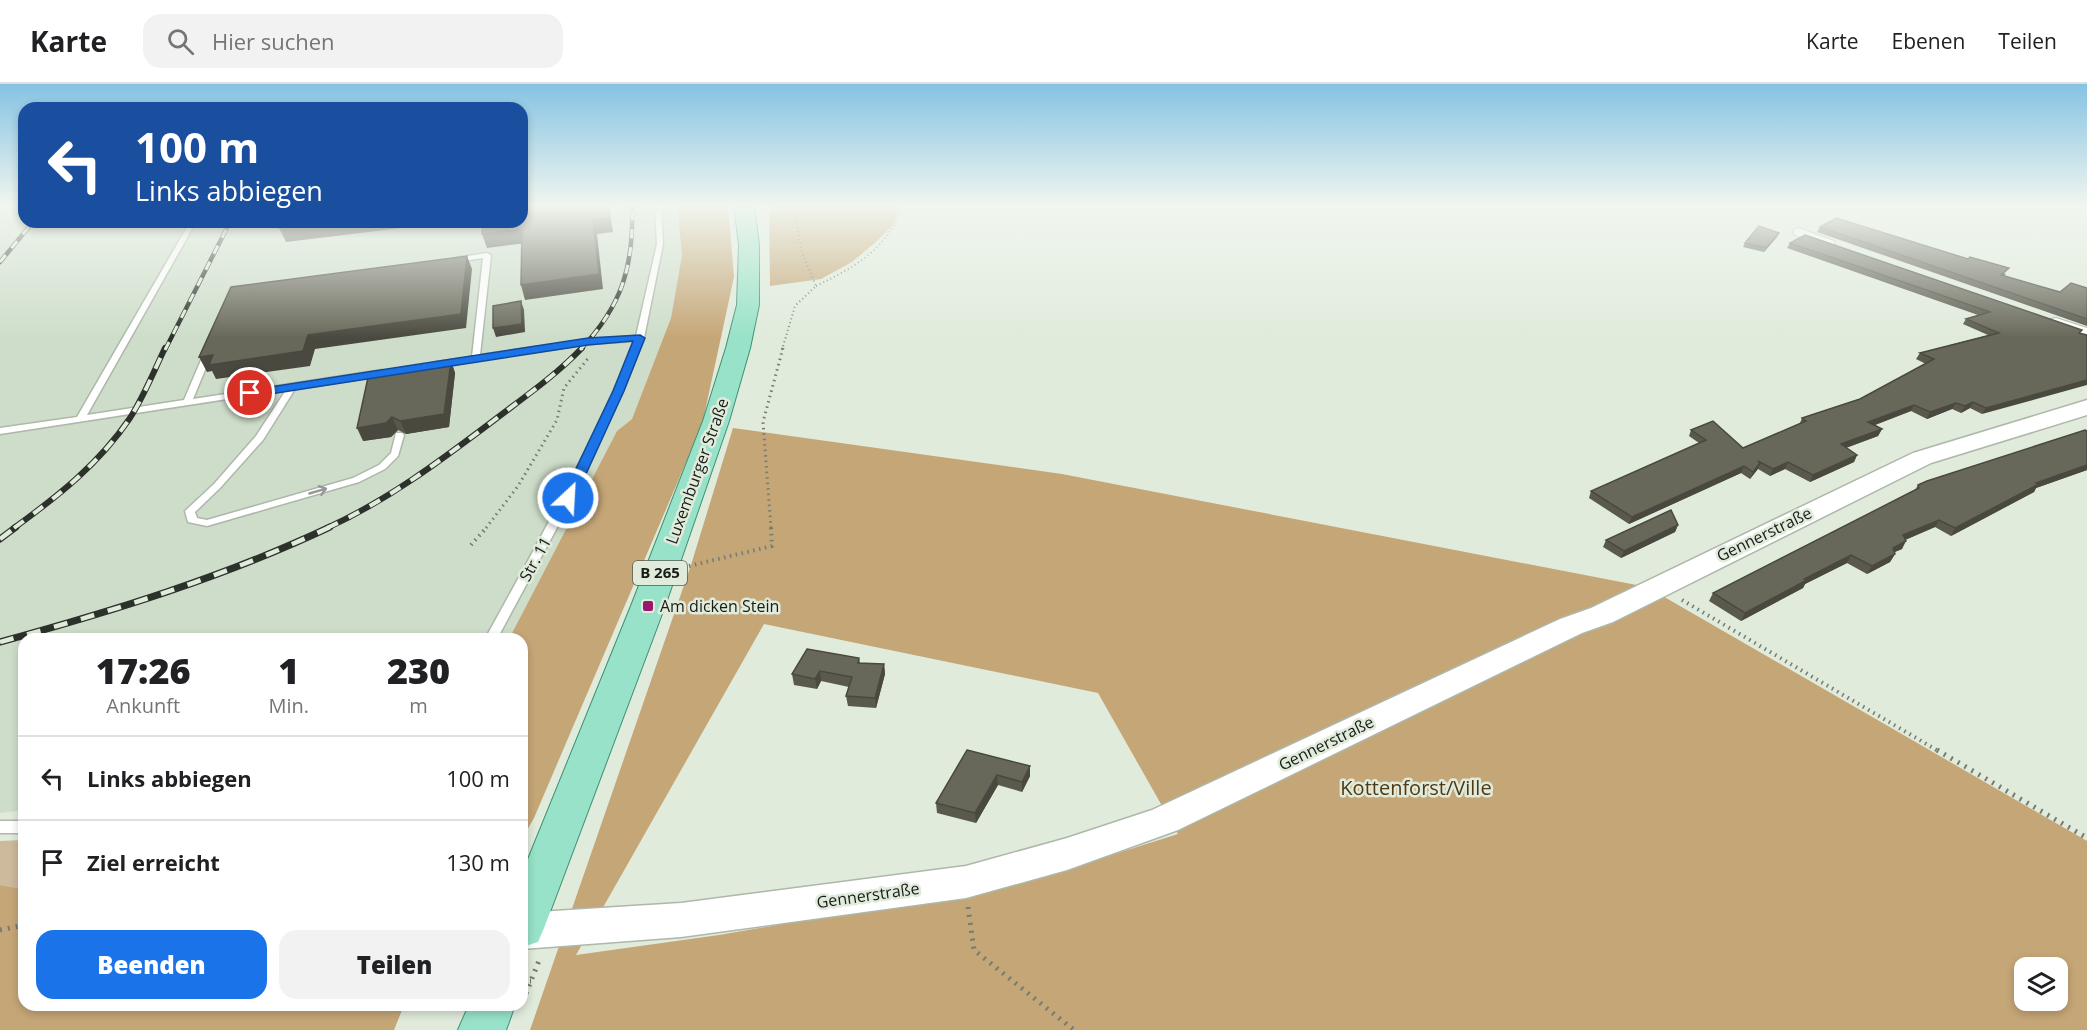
<!DOCTYPE html>
<html lang="de">
<meta charset="utf-8">
<style>
:root{--surface:#fff;--page:#f2f2f2;--text:#202124;--muted:#757577;--line:#e0e0e0;--accent:#1a73e8}
body{margin:0;font-family:"Open Sans",sans-serif;background:var(--page);color:var(--text);height:100vh;display:flex;flex-direction:column;font-size:22px;white-space:nowrap}
*{box-sizing:border-box;margin:0}
p{font-size:20px;color:var(--muted)}
.icon{flex:none;width:33px;height:33px;fill:none;stroke:currentColor;stroke-width:2;stroke-linecap:round;stroke-linejoin:round}
.map{position:relative;flex:1;overflow:hidden}
.details{position:absolute;left:18px;top:549px;width:510px;height:378px;display:flex;flex-direction:column;background:var(--surface);border-radius:18px;box-shadow:0 3px 9px #0003}
.details>*{flex:none}
.guide{position:absolute;left:18px;top:18px;width:510px;height:126px;border-radius:18px;box-shadow:0 3px 9px #0003;background:#1a4fa0;color:#fff;overflow:hidden}
.controls{position:absolute;left:2014px;top:873px;display:grid;gap:12px}
.controls a{display:grid;place-items:center;width:54px;height:54px;border-radius:12px;background:var(--surface);box-shadow:0 3px 9px #0003;font-size:30px}
.pin{position:absolute;display:grid;place-items:center;width:51px;height:51px;color:#fff;margin:-26px;border:3px solid #fff;border-radius:50%;box-shadow:0 2px 6px #0007}
.me{position:absolute;width:66px;margin:-33px;rotate:25deg;stroke-linejoin:round;filter:drop-shadow(0 0 4px #0008)}
.turn{display:flex;align-items:center;gap:21px;height:126px;padding:0 18px;font-size:27px}
.turn .icon{width:78px;height:78px;stroke-width:2.5}
.turn b{display:block;font-size:42px;line-height:51px}
.eta{display:flex;justify-content:space-evenly;align-items:center;height:102px;text-align:center}
.eta b{font-size:36px;font-weight:800;line-height:42px}
.cta{display:flex;gap:12px;margin-top:auto;padding:12px 18px}
.cta a{flex:1;height:69px;border-radius:18px;background:var(--accent);color:#fff;font-size:24px;font-weight:800;line-height:69px;text-align:center}
.cta a+a{background:var(--page);color:var(--text)}
ul{padding:0;list-style:none}
li{display:flex;align-items:center;gap:18px;height:84px;padding:0 18px;border-top:2px solid var(--line)}
li div{flex:1}
li b{display:block;font-size:22px}
li em{font-style:normal}
header{display:flex;align-items:center;gap:36px;box-sizing:border-box;height:84px;padding:0 30px;background:var(--surface);border-bottom:2px solid var(--line)}
header strong{font-size:28px}
nav{display:flex;gap:33px;margin-inline-start:auto;font-size:21px}
.search{width:420px;height:54px;background:var(--page);display:flex;align-items:center;gap:15px;box-sizing:border-box;padding:0 21px;border-radius:18px;color:var(--muted);font-size:22px}
.map>svg:first-child{display:block}
.built{fill:#ceddca}
.green{fill:#cdb99b}
.forest{fill:#c5a677;fill-rule:evenodd}
.lines{fill:none;stroke-linecap:round;stroke-linejoin:round}
.lane-casing{stroke:#adb7aa;stroke-width:3}
.street-casing{stroke:#adb7aa;stroke-width:2}
.secondary-casing{stroke:#adb7aa;stroke-width:3}
.primary-casing{stroke:#3d9073;stroke-width:2}
.path-far3{stroke:#757c73;stroke-width:2;stroke-dasharray:1 3;stroke-linecap:butt}
.path-far2{stroke:#757c73;stroke-width:3;stroke-dasharray:1.5 4;stroke-linecap:butt}
.path-far1{stroke:#757c73;stroke-width:4;stroke-dasharray:1.5 4.5;stroke-linecap:butt}
.path{stroke:#757c73;stroke-width:5;stroke-dasharray:2 6;stroke-linecap:butt}
.lane{fill:#fff;fill-rule:evenodd}
.street{fill:#fff;fill-rule:evenodd}
.secondary{fill:#fff;fill-rule:evenodd}
.primary{fill:#97e2c8;fill-rule:evenodd}
.rail-far2-casing{stroke:#2d312b;stroke-width:4.5}
.rail-far1-casing{stroke:#2d312b;stroke-width:6}
.rail-casing{stroke:#2d312b;stroke-width:7}
.rail-far2{stroke:#e0ebdc;stroke-width:3;stroke-dasharray:9;stroke-linecap:butt}
.rail-far1{stroke:#e0ebdc;stroke-width:4;stroke-dasharray:12;stroke-linecap:butt}
.rail{stroke:#e0ebdc;stroke-width:4.5;stroke-dasharray:14;stroke-linecap:butt}
.wall{fill:#59594d}
.shaded-wall{fill:#49493f}
.building{fill:#68685a;stroke:#49493f;stroke-width:1.5}
.oneway{stroke:#979997}
.route{fill:#1a73e8;stroke:#114b97;stroke-width:1.5}
.poi-dot{fill:#99176c;stroke:#e0ebdc;stroke-width:2}
.labels{text-anchor:middle;stroke-width:5;stroke-linejoin:round;paint-order:stroke}
.shield{fill:#e0ebdc;stroke:#545a52;stroke-width:1.5}
.shield-label{font-size:15px;font-weight:bold;fill:#181c17}
.street-label{font-size:16px;fill:#181c17;stroke:#e0ebdc}
.poi-label{font-size:16px;fill:#181c17;stroke:#e0ebdc;text-anchor:start}
.near-park-label{font-size:20px;fill:#503914;stroke:#e0ebdc}
</style>
<header>
<strong>Karte</strong>
<div class="search"><svg class="icon" aria-label="search" viewBox="0 0 24 24"><circle cx="10" cy="10" r="6"/><path d="M15 15l6 6"/></svg>Hier suchen</div>
<nav><a>Karte</a><a>Ebenen</a><a>Teilen</a></nav>
</header>
<div class="map">
<svg width="2087" height="946" viewBox="0 0 2087 946">
<rect width="100%" height="100%" fill="#e0ebdc"/>
<polygon class="built" points="0,122 24,122 24,138 522,138 522,122 677,122 682,171 671,234 632,335 617,347 509,555 24,555 24,726 0,729"/>
<polygon class="green" points="24,756 24,805 0,801 0,757"/>
<g class="forest">
<polygon points="677,122 728,122 734,193 702,341 534,734 522,755 522,555 509,555 617,347 632,335 671,234 682,171"/>
<polygon points="769,122 899,122 894,140 877,157 852,178 821,195 770,202"/>
<path d="M 733,344 L 1062,390 L 1647,503 L 2087,757 L 2087,946 L 530,946 L 691,481 ZM 764,540 L 1098,609 L 1178,750 L 1023,799 L 719,851 L 576,871 ZM 2025,884 L 2058,884 L 2058,916 L 2025,916 Z"/>
<polygon points="0,801 24,805 24,921 404,921 394,946 0,946"/>
</g>
<g class="lines">
<g class="lane-casing">
<g id="lane">
<path d="M 655,122 L 661,122 L 663,160 L 644,254 L 623,307 L 573,414 L 497,555 L 485,555 C 539,457 593,360 635,257 L 588,260 L 436,282 L 436,278 L 472,273 L 483,174 L 455,178 L 451,176 L 455,174 L 487,169 L 491,171 L 480,271 L 588,256 L 636,252 L 657,160 Z"/>
<polygon points="190,138 196,138 87,331 184,316 204,269 208,267 212,269 193,315 382,286 386,289 385,291 295,305 263,356 220,404 195,428 197,434 207,436 353,394 379,381 391,369 396,349 402,349 404,351 398,372 385,385 359,398 207,442 188,438 185,427 214,400 256,352 286,306 0,350 0,344 77,333"/>
<rect x="0" y="737" width="24" height="12"/>
</g>
</g>
<g class="street-casing">
<g id="street">
<polygon points="1799,144 1834,157 1835,160 1829,164 1795,151 1793,148 1795,145"/>
<polygon points="2056,234 2087,244 2087,253 2051,241 2049,238 2051,235"/>
</g>
</g>
<g class="secondary-casing">
<polygon id="secondary" points="2087,316 2087,331 1931,379 1613,538 1582,549 1178,746 1067,786 966,814 681,853 522,865 522,829 681,819 966,782 1067,754 1152,726 1560,535 1591,524 1913,369"/>
</g>
<g class="primary-casing">
<g id="primary">
<polygon points="734,122 754,122 759,161 759,221 750,264 729,337 665,522 544,844 538,858 522,863 522,790 631,522 703,337 726,264 737,221 739,161"/>
<polygon points="469,921 515,921 506,946 458,946"/>
</g>
</g>
<g class="path-far3">
<path d="M 816,202 C 857,182 885,166 904,122"/>
<polyline points="782,266 795,222 816,202 802,169 793,122"/>
</g>
<g class="path-far2">
<polyline points="486,444 518,402 557,336 564,304 590,272"/>
<polyline points="771,444 763,338 783,264"/>
</g>
<g class="path-far1">
<polyline points="471,461 487,443"/>
<polyline points="689,482 772,462 771,443"/>
<polyline points="1682,516 1940,668"/>
</g>
<g class="path">
<polyline points="1937,666 2087,754"/>
<polyline points="968,823 974,866 1074,946"/>
<polyline points="0,846 24,841"/>
<polyline points="522,897 531,897"/>
<polyline points="523,917 540,874"/>
</g>
<use href="#lane" class="lane"/>
<use href="#street" class="street"/>
<use href="#secondary" class="secondary"/>
<use href="#primary" class="primary"/>
<g class="rail-far2-casing">
<g id="rail-far2">
<polyline points="0,178 33,138"/>
<polyline points="165,266 230,138"/>
<path d="M 580,266 C 622,222 634,182 632,122"/>
</g>
</g>
<g class="rail-far1-casing">
<g id="rail-far1">
<path d="M 14,444 C 58,412 99,380 130,334 C 144,312 154,287 165,264"/>
<path d="M 327,444 C 388,416 440,377 493,337 C 523,314 555,292 582,264"/>
</g>
</g>
<g class="rail-casing">
<g id="rail">
<polyline points="0,455 16,443"/>
<path d="M 0,558 C 113,527 224,493 330,443"/>
</g>
</g>
<use href="#rail-far2" class="rail-far2"/>
<use href="#rail-far1" class="rail-far1"/>
<use href="#rail" class="rail"/>
</g>
<g class="wall">
<polygon points="1820,143 1968,175 2006,190 2004,192 2060,208 2087,204 2087,242 1817,148"/>
<polygon points="1777,153 1764,168 1743,163 1745,159"/>
<polygon points="1790,159 2082,246 1982,330 1970,324 1961,329 1952,325 1927,335 1911,327 1874,341 1882,345 1878,352 1846,364 1857,371 1854,378 1810,398 1785,385 1770,392 1758,385 1750,395 1741,389 1629,440 1589,414 1591,407 1699,359 1689,352 1691,346 1743,364 1800,339 1802,334 1860,315 1926,280 1916,275 1920,269 1988,251 1963,240 1966,235 1978,231 1787,164"/>
<polygon points="451,277 455,289 449,343 406,350 398,346 391,353 363,357"/>
<polygon points="2087,347 2087,386 2036,404 2034,408 1951,452 1935,443 1905,456 1902,465 1894,468 1895,470 1890,478 1867,490 1847,479 1805,500 1803,504 1741,537 1709,517 1713,509 1915,406 1918,401"/>
<polygon points="1678,441 1675,448 1621,474 1603,463 1606,456"/>
<polygon points="859,574 860,579 884,580 885,590 876,624 848,622 846,612 849,603 821,597 817,605 794,601 792,590"/>
<polygon points="967,666 1030,682 1030,692 1022,708 998,701 976,739 937,729 936,719"/>
</g>
<g class="shaded-wall">
<polygon points="608,122 609,122 613,148 597,150 603,205 525,216 521,201"/>
<polygon points="328,138 451,138 286,158 279,144"/>
<polygon points="522,145 526,159 487,164 482,150"/>
<polygon points="1779,149 1777,153 1764,168 1766,164"/>
<polygon points="467,172 472,185 466,244 315,265 310,282 216,295 212,287 207,288 199,273"/>
<polygon points="521,217 524,226 525,248 496,253 493,244"/>
<polygon points="451,277 455,289 449,343 406,350 400,337"/>
<polygon points="2087,296 2087,301 1982,330 1986,324"/>
<polygon points="1973,318 1970,324 1961,329 1965,322"/>
<polygon points="1956,319 1952,325 1927,335 1930,328"/>
<polygon points="1914,321 1911,327 1865,345 1868,338"/>
<polygon points="392,333 398,346 391,353 363,357 357,344"/>
<polygon points="1882,345 1878,352 1837,367 1841,360"/>
<polygon points="1857,371 1854,378 1810,398 1813,391"/>
<polygon points="1788,378 1785,385 1770,392 1773,385"/>
<polygon points="1760,379 1757,386 1750,395 1753,388"/>
<polygon points="2087,381 2087,386 2036,404 2034,408 1951,452 1955,444 2036,399"/>
<polygon points="1744,382 1741,389 1629,440 1632,433"/>
<polygon points="1939,436 1935,443 1898,459 1903,451"/>
<polygon points="1678,441 1675,448 1621,474 1624,467"/>
<polygon points="1906,457 1902,465 1888,471 1893,464"/>
<polygon points="1895,470 1890,478 1867,490 1872,482"/>
<polygon points="1851,471 1847,479 1805,500 1803,504 1741,537 1745,529 1804,495"/>
<polygon points="884,580 885,590 876,624 875,614"/>
<polygon points="820,587 821,597 817,605 815,595"/>
<polygon points="1030,682 1030,692 1022,708 1022,698"/>
<polygon points="997,691 998,701 976,739 975,729"/>
</g>
<g class="building">
<polygon points="522,122 608,122 610,134 593,136 599,190 521,201 522,145 482,150 483,138 522,138"/>
<polygon points="1836,134 1968,175 1970,173 2009,184 2001,191 2060,208 2071,199 2087,204 2087,235 1820,143"/>
<polygon points="282,138 328,138 279,144"/>
<polygon points="1759,142 1779,149 1766,164 1745,159"/>
<polygon points="1805,151 2082,246 2079,249 2087,251 2087,296 1986,324 1973,318 1965,322 1956,319 1930,328 1914,321 1868,338 1882,345 1841,360 1857,371 1813,391 1788,378 1773,385 1758,377 1760,379 1753,388 1744,382 1632,433 1591,407 1706,356 1691,346 1713,337 1743,364 1806,337 1802,334 1860,315 1934,275 1920,269 1999,249 1966,235 1990,228 1790,159"/>
<polygon points="467,172 461,230 308,251 303,267 209,281 213,271 199,273 231,203"/>
<polygon points="521,217 522,240 493,244 493,222"/>
<polygon points="451,277 444,330 400,337 392,333 386,339 357,344 369,289"/>
<polygon points="2085,346 2087,347 2087,381 2036,399 2039,400 1955,444 1939,436 1903,451 1906,457 1893,464 1895,470 1872,482 1851,471 1804,495 1807,496 1745,529 1713,509 1919,404 1918,401 1927,397"/>
<polygon points="1671,426 1678,441 1624,467 1606,456"/>
<polygon points="807,565 859,574 858,579 884,580 875,614 846,612 852,593 820,587 815,595 792,590"/>
<polygon points="967,666 1030,682 1022,698 997,691 975,729 936,719"/>
</g>
<defs><path id="oneway-shaft" d="M-6 0H5M1.5-3L5.5 0L1.5 3" fill="none" stroke-width="1.6" stroke-linecap="round" stroke-linejoin="round" transform="scale(1.5)"/></defs>
<use class="oneway" href="#oneway-shaft" transform="translate(318 407) rotate(-16)"/>
<linearGradient id="sky" x2="0" y2="1"><stop stop-color="#85c3e3"/><stop offset="0.48" stop-color="#f1f6ef"/><stop offset="1" stop-color="#f1f6ef" stop-opacity="0"/></linearGradient>
<rect width="2087" height="254" fill="url(#sky)"/>
<polygon class="route" points="640,251 645,254 624,307 575,414 568,418 562,414 613,307 633,257 588,261 250,313 244,309 250,306 588,254"/>
<rect class="poi-dot" x="642" y="516" width="12" height="12" rx="3"/>
<g class="labels">
<rect class="shield" x="633" y="477" width="54" height="24" rx="4.5"/>
<g class="shield-label">
<text x="660" y="494">B 265</text>
</g>
<g class="street-label">
<text transform="translate(697 387) rotate(-70)" y="6">Luxemburger Straße</text>
<text transform="translate(1764 450) rotate(-26)" y="6">Gennerstraße</text>
<text transform="translate(535 475) rotate(-61)" y="6">Str. 11</text>
<text transform="translate(1326 659) rotate(-26)" y="6">Gennerstraße</text>
<text transform="translate(868 811) rotate(-8)" y="6">Gennerstraße</text>
</g>
<g class="poi-label">
<text x="660" y="528">Am dicken Stein</text>
</g>
<g class="near-park-label">
<text x="1416" y="711">Kottenforst/Ville</text>
</g>
</g>
</svg>
<div class="controls">
<a><svg class="icon" aria-label="layers" viewBox="0 0 24 24"><path d="M12 4l9 5-9 5-9-5zM3 14l9 5 9-5"/></svg></a>
</div>
<div class="pin" style="left:250px;top:309px;background:#d93025"><svg class="icon" aria-label="arrive" viewBox="0 0 24 24"><path d="M6 21V4h12l-3 4 3 4H6"/></svg></div>
<svg class="me" style="left:568px;top:414px" viewBox="-20 -20 40 40"><circle r="17" fill="#1a73e8" stroke="#fff" stroke-width="3"/><path d="M0-11L8 9 0 5-8 9z" fill="#fff"/></svg>
<div class="guide">
<div class="turn"><svg class="icon" aria-label="left" viewBox="0 0 24 24"><path d="M17 20v-9H6M10 6l-5 5 5 5"/></svg><div><b>100 m</b>Links abbiegen</div></div>
</div>
<section class="details">
<div class="eta">
<div><b>17:26</b><p>Ankunft</p></div>
<div><b>1</b><p>Min.</p></div>
<div><b>230</b><p>m</p></div>
</div>
<ul>
<li><svg class="icon" aria-label="left" viewBox="0 0 24 24"><path d="M17 20v-9H6M10 6l-5 5 5 5"/></svg><div><b>Links abbiegen</b></div><em>100 m</em></li>
<li><svg class="icon" aria-label="arrive" viewBox="0 0 24 24"><path d="M6 21V4h12l-3 4 3 4H6"/></svg><div><b>Ziel erreicht</b></div><em>130 m</em></li>
</ul>
<div class="cta"><a>Beenden</a><a>Teilen</a></div>
</section>
</div>
